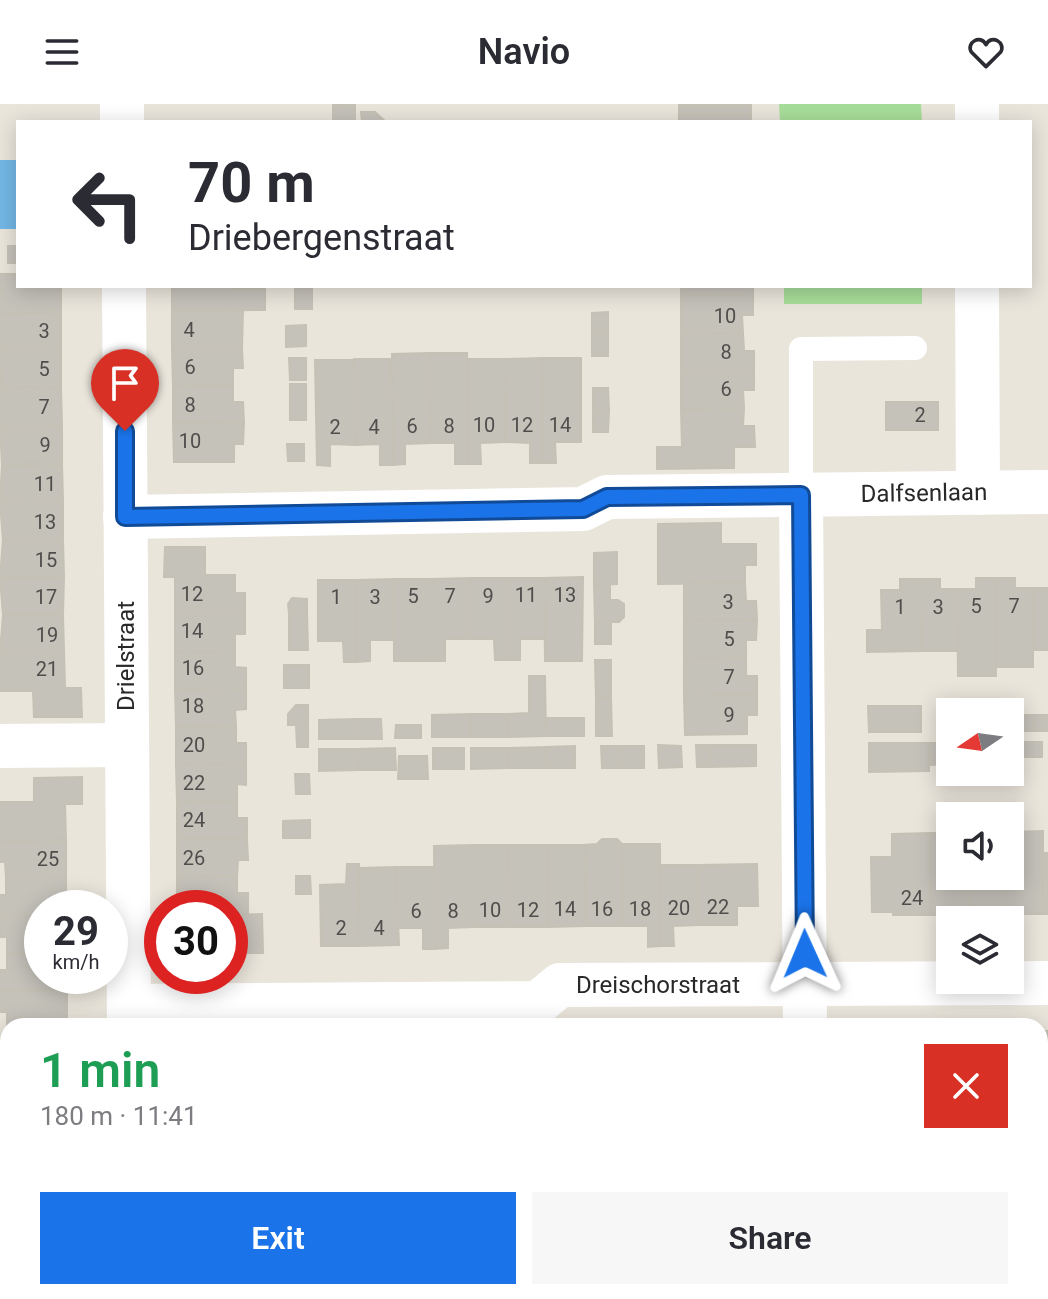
<!DOCTYPE html>
<meta charset="utf-8">
<style>
:root{--surface:#fff;--page:#f7f7f7;--text:#2b2b33;--muted:#7c7c81;--accent:#1a73e8}
body{margin:0;font-family:Roboto,sans-serif;background:var(--page);color:var(--text);height:100vh;display:flex;flex-direction:column;font-size:30px;white-space:nowrap}
*{box-sizing:border-box;margin:0}
p{font-size:26px;color:var(--muted)}
.icon{flex:none;width:44px;height:44px;fill:none;stroke:currentColor;stroke-width:2;stroke-linecap:round;stroke-linejoin:round}
.map{position:relative;flex:1;overflow:hidden}
.sheet{position:absolute;left:0px;top:914px;width:1048px;height:282px;display:flex;flex-direction:column;background:var(--surface);border-radius:24px 24px 0 0;box-shadow:0 4px 20px #0003}
.sheet>*{flex:none}
.top-card{position:absolute;left:16px;top:16px;width:1016px;height:168px;border-radius:0px;box-shadow:0 4px 20px #0003;background:#fff;color:var(--text);overflow:hidden}
.needle{width:52px;rotate:257deg}
.fabs{position:absolute;left:936px;top:594px;display:grid;gap:16px}
.fabs a{display:grid;place-items:center;width:88px;height:88px;border-radius:0px;background:var(--surface);box-shadow:0 4px 20px #0003;font-size:40px}
.speed{position:absolute;left:24px;top:786px;display:flex;gap:16px;font-size:40px;font-weight:700;text-align:center}
.speed>*{display:grid;place-content:center;width:104px;height:104px;border-radius:50%;background:var(--surface);box-shadow:0 4px 20px #0003;line-height:1}
.speed small{font-size:20px;font-weight:400}
.speed .limit{border:12px solid #d22;background:#fff;color:#111}
.pin{position:absolute;display:grid;place-items:center;width:68px;height:68px;color:#fff;margin:-82px -34px;border-radius:50% 50% 50% 0;rotate:-45deg;box-shadow:0 0 8px #0007}
.pin .icon{rotate:45deg}
.me{position:absolute;width:88px;margin:-44px;rotate:359deg;stroke-linejoin:round;filter:drop-shadow(0 0 6px #0008)}
.turn{display:flex;align-items:center;gap:28px;height:168px;padding:0 40px;font-size:36px}
.turn .icon{width:104px;height:104px;stroke-width:2.5}
.turn b{display:block;font-size:56px;line-height:68px}
.round{display:grid;place-items:center;flex:none;width:84px;height:84px;border-radius:0px;background:var(--page)}
.head{display:flex;align-items:center;justify-content:space-between;height:136px;padding:0 40px}
h1{font-size:48px;font-weight:600;line-height:60px;color:#1e9e55}
.primary-button{display:flex;gap:16px;margin-top:auto;padding:16px 40px}
.primary-button a{flex:1;height:92px;border-radius:0px;background:var(--accent);color:#fff;font-size:32px;font-weight:600;line-height:92px;text-align:center}
.primary-button a+a{background:var(--page);color:var(--text)}
header{display:flex;justify-content:space-between;align-items:center;height:104px;padding:0 40px;background:var(--surface);font-size:36px;font-weight:600}
.map>svg:first-child{display:block}
.green{fill:#a7dd9a}
.water{fill:#73b7e6}
.building{fill:#c5c2ba;stroke:#c5c1b5;stroke-width:2}
.lines{fill:none;stroke-linecap:round;stroke-linejoin:round}
.service{stroke:#fff;stroke-width:24}
.minor{stroke:#fff;stroke-width:44}
.route-casing{stroke:#114b97;stroke-width:20}
.route{stroke:#1a73e8;stroke-width:14}
.labels{text-anchor:middle;stroke-width:7;stroke-linejoin:round;paint-order:stroke}
.number-label{font-size:20px;fill:#4f4e4c}
.street-label{font-size:24px;fill:#282828;stroke:#fff}
</style>
<header><svg class="icon" aria-label="menu" viewBox="0 0 24 24"><path d="M4 6h16M4 12h16M4 18h16"/></svg>Navio<svg class="icon" aria-label="heart" viewBox="0 0 24 24"><path d="M12 20l-8-8c-3-5 5-10 8-4 3-6 11-1 8 4z"/></svg></header>
<div class="map">
<svg width="1048" height="1195" viewBox="0 0 1048 1195">
<rect width="100%" height="100%" fill="#eae5db"/>
<g class="green">
<polygon points="779,0 921,0 922,18 780,18"/>
<rect x="784" y="182" width="138" height="18"/>
</g>
<rect class="water" x="0" y="56" width="18" height="69"/>
<g class="building">
<polygon points="355,0 355,18 333,18 333,1"/>
<polygon points="679,0 751,0 751,10 679,11"/>
<polygon points="361,8 375,8 386,18 362,18"/>
<polygon points="751,10 751,18 679,18 679,11"/>
<rect x="8" y="142" width="10" height="17"/>
<polygon points="0,170 18,170 18,182 61,182 61,208 0,210"/>
<polygon points="172,182 232,182 232,185 265,185 265,206 172,207"/>
<polygon points="681,182 753,182 753,192 681,191"/>
<rect x="295" y="184" width="17" height="21"/>
<polygon points="681,191 753,192 753,211 742,211 743,229 681,230"/>
<polygon points="243,206 242,244 172,244 172,207"/>
<polygon points="61,208 61,245 0,246 0,210"/>
<polygon points="608,208 608,230 592,230 592,209"/>
<polygon points="306,221 306,242 286,243 286,222"/>
<polygon points="743,229 744,247 754,247 754,267 681,267 681,230"/>
<rect x="592" y="230" width="16" height="22"/>
<polygon points="172,244 242,244 243,264 233,264 233,281 173,282"/>
<polygon points="61,245 61,284 1,283 0,246"/>
<polygon points="429,249 467,249 468,360 455,360 455,339 430,339"/>
<polygon points="429,249 430,339 405,340 405,360 393,361 392,250"/>
<polygon points="289,254 306,254 306,276 290,276"/>
<polygon points="542,254 543,359 530,359 530,339 505,338 504,255"/>
<polygon points="542,254 581,254 581,338 555,338 556,359 543,359"/>
<polygon points="354,255 391,255 393,361 380,361 380,340 355,341"/>
<polygon points="467,255 504,255 505,338 480,339 481,360 468,360"/>
<polygon points="315,256 354,256 355,341 330,340 330,362 317,361"/>
<polygon points="681,267 754,267 754,286 743,286 744,304 681,305"/>
<rect x="290" y="280" width="16" height="36"/>
<polygon points="233,281 233,298 243,298 244,318 173,319 173,282"/>
<polygon points="0,283 61,284 62,322 0,323"/>
<polygon points="593,284 608,284 609,306 593,306"/>
<rect x="886" y="298" width="52" height="28"/>
<polygon points="744,304 743,322 754,322 755,343 734,343 734,364 657,365 657,343 682,343 681,305"/>
<polygon points="593,306 609,306 608,328 593,328"/>
<polygon points="244,318 243,340 234,340 234,358 174,358 173,319"/>
<polygon points="62,322 62,360 2,361 0,323"/>
<polygon points="287,340 304,340 304,357 288,357"/>
<polygon points="62,360 63,397 0,398 2,361"/>
<polygon points="63,397 63,436 3,436 0,398"/>
<polygon points="721,419 721,440 756,440 756,461 745,461 745,479 658,480 658,420"/>
<polygon points="3,436 63,436 64,473 0,473"/>
<polygon points="165,443 205,443 205,471 235,471 235,489 245,489 245,509 175,510 175,473 164,473"/>
<polygon points="617,448 617,480 594,481 594,449"/>
<polygon points="0,473 64,473 63,511 3,511"/>
<polygon points="583,473 582,557 545,557 544,474"/>
<polygon points="469,474 469,535 445,535 445,557 432,557 432,475"/>
<polygon points="469,474 507,474 507,556 495,556 494,535 469,535"/>
<polygon points="507,474 544,474 545,535 520,535 520,556 507,556"/>
<polygon points="976,474 995,474 996,572 958,572 957,485 976,485"/>
<polygon points="995,474 1015,474 1015,484 1033,484 1033,563 996,563"/>
<rect x="394" y="475" width="38" height="82"/>
<polygon points="394,475 394,536 370,536 370,557 357,558 356,476"/>
<polygon points="900,475 920,475 921,547 867,548 867,526 882,526 881,486 900,486"/>
<polygon points="920,475 940,475 940,485 957,485 958,547 921,547"/>
<polygon points="318,476 356,476 357,558 344,558 343,537 318,537"/>
<polygon points="745,479 746,497 756,497 757,516 684,517 684,480"/>
<polygon points="610,480 610,496 618,496 624,500 624,513 619,518 595,518 594,481"/>
<rect x="1033" y="484" width="15" height="62"/>
<polygon points="292,494 307,495 307,509 289,509 288,500"/>
<polygon points="245,509 245,530 235,530 235,547 175,548 175,510"/>
<polygon points="289,509 307,509 308,546 289,546"/>
<polygon points="3,511 63,511 64,548 0,548"/>
<polygon points="757,516 756,536 746,536 746,554 684,555 684,517"/>
<rect x="595" y="518" width="16" height="22"/>
<polygon points="235,547 235,563 246,564 246,584 175,585 175,548"/>
<polygon points="0,548 64,548 65,584 81,584 82,613 34,613 33,587 0,587"/>
<polygon points="746,554 746,572 757,572 757,591 684,592 684,555"/>
<polygon points="595,556 611,556 611,593 596,593"/>
<rect x="284" y="561" width="25" height="23"/>
<polygon points="529,572 545,572 546,632 508,633 508,610 529,609"/>
<polygon points="246,584 246,605 235,606 236,622 176,623 175,585"/>
<polygon points="757,591 757,611 747,611 747,630 685,631 684,592"/>
<polygon points="596,593 611,593 612,632 596,632"/>
<polygon points="296,601 308,601 308,621 288,621 288,610"/>
<polygon points="868,602 921,602 921,628 869,628"/>
<polygon points="470,610 508,610 508,633 471,633"/>
<polygon points="470,610 471,633 432,633 432,611"/>
<polygon points="1010,611 1034,611 1035,627 1010,627"/>
<polygon points="1034,611 1048,611 1048,627 1035,627"/>
<rect x="937" y="612" width="13" height="16"/>
<rect x="546" y="614" width="38" height="18"/>
<polygon points="358,615 357,635 319,635 319,616"/>
<polygon points="358,615 381,615 382,635 357,635"/>
<polygon points="296,621 308,621 308,643 297,643"/>
<polygon points="396,621 421,621 421,634 395,634"/>
<polygon points="236,622 236,639 246,639 246,659 176,660 176,623"/>
<rect x="1010" y="638" width="32" height="15"/>
<polygon points="869,639 929,639 929,667 869,668"/>
<polygon points="929,639 950,639 950,660 930,661"/>
<polygon points="658,641 681,642 682,663 659,664"/>
<polygon points="696,641 710,641 710,663 697,663"/>
<polygon points="710,641 756,641 756,662 710,663"/>
<polygon points="575,642 575,664 546,664 546,643"/>
<polygon points="601,642 621,642 622,664 602,664"/>
<polygon points="621,642 644,642 644,664 622,664"/>
<polygon points="546,643 546,664 508,664 508,644"/>
<polygon points="395,644 396,666 358,666 357,645"/>
<rect x="433" y="644" width="31" height="21"/>
<polygon points="471,644 508,644 508,664 471,665"/>
<polygon points="319,645 357,645 358,666 319,667"/>
<polygon points="399,652 427,652 428,675 398,675"/>
<polygon points="246,659 246,681 237,680 237,697 177,698 176,660"/>
<polygon points="295,670 309,670 310,690 296,690"/>
<polygon points="82,673 82,700 65,700 66,736 0,737 0,698 34,698 34,674"/>
<polygon points="237,697 237,714 247,714 247,735 177,735 177,698"/>
<polygon points="310,716 310,734 283,734 283,717"/>
<polygon points="1043,727 1043,810 1006,810 1006,772 1010,772 1010,728"/>
<polygon points="930,729 950,729 950,772 968,772 969,811 931,811"/>
<polygon points="930,729 931,811 893,811 893,808 872,808 871,753 892,753 892,730"/>
<polygon points="177,735 247,735 248,756 238,756 237,772 177,773"/>
<polygon points="602,735 617,735 622,740 623,822 586,822 584,741 597,740"/>
<polygon points="66,736 66,774 6,774 5,758 0,758 0,737"/>
<polygon points="622,740 660,740 660,842 648,843 648,822 623,822"/>
<polygon points="472,741 509,741 510,823 472,823"/>
<polygon points="472,741 472,823 448,824 448,844 435,845 434,742"/>
<polygon points="509,741 547,741 548,823 510,823"/>
<polygon points="547,741 584,741 586,822 548,823"/>
<rect x="1043" y="749" width="5" height="61"/>
<polygon points="347,760 359,760 360,842 321,842 320,781 346,780"/>
<polygon points="757,760 758,802 737,802 737,821 698,821 698,761"/>
<polygon points="660,761 698,761 698,821 673,822 674,842 660,842"/>
<polygon points="396,763 399,841 360,842 359,764"/>
<polygon points="396,763 435,763 435,845 423,845 423,824 398,824"/>
<polygon points="237,772 237,789 248,789 248,811 230,811 230,804 177,804 177,773"/>
<polygon points="296,772 310,772 311,790 296,790"/>
<polygon points="968,772 1006,772 1006,810 969,811"/>
<polygon points="6,774 66,774 66,804 42,804 42,812 0,812 0,791 6,791"/>
<polygon points="262,810 263,849 230,849 230,811"/>
<polygon points="0,812 42,812 42,849 7,849 7,833 0,833"/>
<polygon points="7,849 42,849 42,872 67,872 67,886 0,887 0,866 7,866"/>
<rect x="168" y="872" width="41" height="5"/>
<polygon points="67,886 67,922 8,922 7,925 7,908 0,908 0,887"/>
<polygon points="8,925 8,962 0,962 0,942 7,941"/>
<polygon points="1045,927 1048,927 1048,1006 1046,1006"/>
<polygon points="1040,945 1045,945 1046,1006 1040,1006"/>
<rect x="0" y="962" width="8" height="21"/>
<polygon points="8,999 8,1037 0,1037 0,1016 8,1016"/>
<rect x="0" y="1037" width="8" height="21"/>
<polygon points="8,1091 8,1112 0,1112 0,1092"/>
<polygon points="0,1112 8,1112 8,1133 0,1134"/>
</g>
<g class="lines">
<polyline class="service" points="801,391 801,245 915,244"/>
<g class="minor">
<polyline points="122,0 122,18"/>
<polyline points="977,0 977,18"/>
<polyline points="124,182 129,922"/>
<polyline points="977,182 978,389"/>
<polyline points="801,391 805,922"/>
<polyline points="125,413 583,405 607,393 1048,388"/>
<polyline points="0,642 127,641"/>
<polyline points="129,902 538,899 560,881 1048,879"/>
<polyline points="131,1188 131,1195"/>
<polyline points="823,1188 824,1195"/>
</g>
</g>
<g class="lines">
<g class="route-casing">
<polyline id="route" points="125,327 125,413 583,405 607,393 801,391 805,850"/>
</g>
<use href="#route" class="route"/>
</g>
<g class="labels">
<g class="number-label">
<text x="725" y="219">10</text>
<text x="189" y="233">4</text>
<text x="44" y="234">3</text>
<text x="726" y="255">8</text>
<text x="190" y="270">6</text>
<text x="44" y="272">5</text>
<text x="726" y="292">6</text>
<text x="190" y="308">8</text>
<text x="44" y="310">7</text>
<text x="920" y="318">2</text>
<text x="484" y="328">10</text>
<text x="522" y="328">12</text>
<text x="560" y="328">14</text>
<text x="412" y="329">6</text>
<text x="449" y="329">8</text>
<text x="335" y="330">2</text>
<text x="374" y="330">4</text>
<text x="190" y="344">10</text>
<text x="45" y="348">9</text>
<text x="45" y="387">11</text>
<text x="45" y="425">13</text>
<text x="46" y="463">15</text>
<text x="192" y="497">12</text>
<text x="526" y="498">11</text>
<text x="565" y="498">13</text>
<text x="413" y="499">5</text>
<text x="450" y="499">7</text>
<text x="488" y="499">9</text>
<text x="46" y="500">17</text>
<text x="336" y="500">1</text>
<text x="375" y="500">3</text>
<text x="728" y="505">3</text>
<text x="976" y="509">5</text>
<text x="1014" y="509">7</text>
<text x="900" y="510">1</text>
<text x="938" y="510">3</text>
<text x="192" y="534">14</text>
<text x="47" y="538">19</text>
<text x="729" y="542">5</text>
<text x="193" y="571">16</text>
<text x="47" y="572">21</text>
<text x="729" y="580">7</text>
<text x="193" y="609">18</text>
<text x="729" y="618">9</text>
<text x="194" y="648">20</text>
<text x="194" y="686">22</text>
<text x="194" y="723">24</text>
<text x="194" y="761">26</text>
<text x="48" y="762">25</text>
<text x="912" y="801">24</text>
<text x="718" y="810">22</text>
<text x="679" y="811">20</text>
<text x="565" y="812">14</text>
<text x="602" y="812">16</text>
<text x="640" y="812">18</text>
<text x="490" y="813">10</text>
<text x="528" y="813">12</text>
<text x="416" y="814">6</text>
<text x="453" y="814">8</text>
<text x="341" y="831">2</text>
<text x="379" y="831">4</text>
</g>
<g class="street-label">
<text transform="translate(924 389) rotate(-1)" y="8">Dalfsenlaan</text>
<text transform="translate(126 552) rotate(-90)" y="8">Drielstraat</text>
<text x="658" y="889">Dreischorstraat</text>
</g>
</g>
</svg>
<div class="fabs">
<a><svg class="needle" viewBox="-14 -14 28 28"><path d="M0-13l5 13h-10z" fill="#e53935"/><path d="M0 13l5-13h-10z" fill="#7c7c81"/></svg></a>
<a><svg class="icon" aria-label="sound" viewBox="0 0 24 24"><path d="M4 9h4l5-4v14l-5-4H4zM17 9q2 3 0 6"/></svg></a>
<a><svg class="icon" aria-label="layers" viewBox="0 0 24 24"><path d="M12 4l9 5-9 5-9-5zM3 14l9 5 9-5"/></svg></a>
</div>
<div class="speed"><div>29<small>km/h</small></div><div class="limit">30</div></div>
<div class="pin" style="left:125px;top:327px;background:#d93025"><svg class="icon" aria-label="arrive" viewBox="0 0 24 24"><path d="M6 21V4h12l-3 4 3 4H6"/></svg></div>
<svg class="me" style="left:805px;top:850px" viewBox="-20 -20 40 40"><path d="M0-17L14 15 0 8-14 15z" fill="#1a73e8" stroke="#fff" stroke-width="4"/></svg>
<div class="top-card">
<div class="turn"><svg class="icon" aria-label="left" viewBox="0 0 24 24"><path d="M17 20v-9H6M10 6l-5 5 5 5"/></svg><div><b>70 m</b>Driebergenstraat</div></div>
</div>
<section class="sheet">
<div class="head"><div><h1>1 min</h1><p>180 m · 11:41</p></div><a class="round" style="background:#d93025;color:#fff"><svg class="icon" aria-label="close" viewBox="0 0 24 24"><path d="M6 6l12 12M18 6L6 18"/></svg></a></div>
<div class="primary-button"><a>Exit</a><a>Share</a></div>
</section>
</div>
